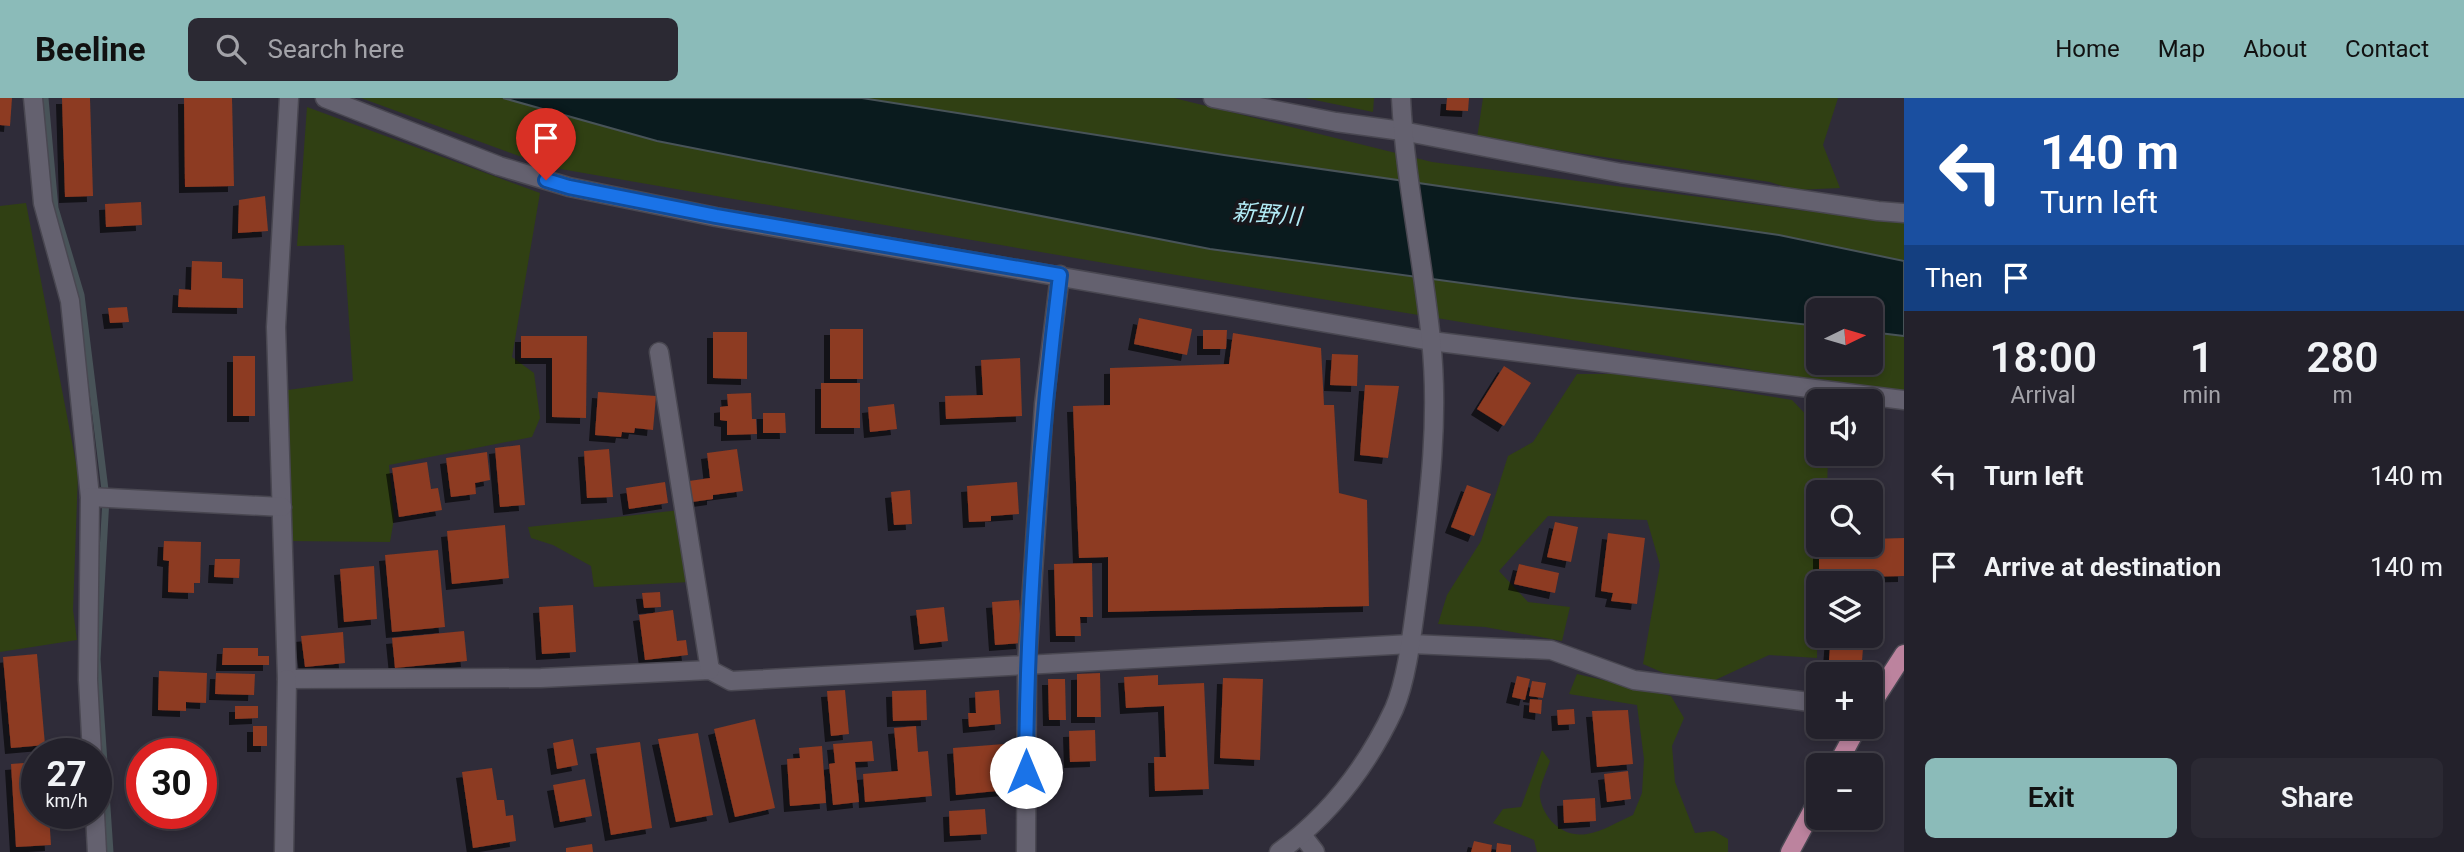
<!DOCTYPE html>
<meta charset="utf-8">
<style>
:root{--surface:#23212b;--page:#2b2933;--text:#f1f3f6;--muted:#a3a3a9;--line:#403e47;--accent:#8bbbb9}
body{margin:0;font-family:Roboto,"Noto Sans JP",sans-serif;background:var(--page);color:var(--text);height:100vh;display:flex;flex-direction:column;font-size:26px;white-space:nowrap}
*{box-sizing:border-box;margin:0}
p{font-size:23px;color:var(--muted)}
.icon{flex:none;width:38px;height:38px;fill:none;stroke:currentColor;stroke-width:2;stroke-linecap:round;stroke-linejoin:round}
.map{position:relative;flex:1;overflow:hidden}
.panel{display:flex;flex-direction:column;background:var(--surface);width:560px}
.panel>*{flex:none}
.guide{background:#1a4fa0;color:#fff;overflow:hidden}
.needle{width:46px;rotate:85deg}
.controls{position:absolute;left:1806px;top:200px;display:grid;gap:14px}
.controls a{display:grid;place-items:center;width:77px;height:77px;border-radius:10px;background:var(--surface);box-shadow:0 4px 10px #0003,0 0 0 2px var(--line);font-size:35px}
.speed{position:absolute;left:21px;top:640px;display:flex;gap:14px;font-size:35px;font-weight:700;text-align:center}
.speed>*{display:grid;place-content:center;width:91px;height:91px;border-radius:50%;background:var(--surface);box-shadow:0 4px 10px #0003,0 0 0 2px var(--line);line-height:1}
.speed small{font-size:18px;font-weight:400}
.speed .limit{border:10px solid #d22;background:#fff;color:#111}
.pin{position:absolute;display:grid;place-items:center;width:60px;height:60px;color:#fff;margin:-72px -30px;border-radius:50% 50% 50% 0;rotate:-45deg;box-shadow:0 0 7px #0007}
.pin .icon{rotate:45deg}
.me{position:absolute;width:77px;margin:-38px;rotate:0deg;stroke-linejoin:round;filter:drop-shadow(0 0 5px #0008)}
.turn{display:flex;align-items:center;gap:24px;height:147px;padding:0 21px;font-size:32px}
.turn .icon{width:91px;height:91px;stroke-width:2.5}
.turn b{display:block;font-size:49px;line-height:60px}
.then{display:flex;align-items:center;height:66px;padding:0 21px;background:#0003;gap:14px;font-size:26px}
.eta{display:flex;justify-content:space-evenly;align-items:center;height:119px;text-align:center}
.eta b{font-size:42px;font-weight:600;line-height:49px}
.action{display:flex;gap:14px;margin-top:auto;padding:14px 21px}
.action a{flex:1;height:80px;border-radius:10px;background:var(--accent);color:#111;font-size:28px;font-weight:600;line-height:80px;text-align:center}
.action a+a{background:var(--page);color:var(--text)}
ul{padding:0;list-style:none}
li{display:flex;align-items:center;gap:21px;height:91px;padding:0 21px}
li div{flex:1}
li b{display:block;font-size:26px}
li em{font-style:normal}
header{display:flex;align-items:center;gap:42px;box-sizing:border-box;height:98px;padding:0 35px;background:var(--accent);color:#111}
header strong{font-size:33px}
nav{display:flex;gap:38px;margin-inline-start:auto;font-size:24px}
.search{width:490px;height:63px;background:var(--page);display:flex;align-items:center;gap:18px;box-sizing:border-box;padding:0 24px;border-radius:10px;color:var(--muted);font-size:26px}
main{display:flex;flex:1;min-height:0}
.map>svg:first-child{display:block}
.green{fill:#304013;fill-rule:evenodd}
.water{fill:#0a1b1e;stroke:#485358;stroke-width:2}
.lines{fill:none;stroke-linecap:round;stroke-linejoin:round}
.stream{stroke:#485358;stroke-width:7}
.building{fill:#8d3a21;filter:url(#shadow)}
.minor-casing{stroke:#494751;stroke-width:21}
.major-casing{stroke:#494751;stroke-width:21}
.minor{stroke:#64616f;stroke-width:18}
.major{stroke:#bc839e;stroke-width:18}
.route-casing{stroke:#114b97;stroke-width:18}
.route{stroke:#1a73e8;stroke-width:12}
.labels{text-anchor:middle;stroke-width:7;stroke-linejoin:round;paint-order:stroke}
.water-label{font-size:23px;font-style:italic;fill:#b2ebf6;stroke:#17161b}
</style>
<header>
<strong>Beeline</strong>
<div class="search"><svg class="icon" aria-label="search" viewBox="0 0 24 24"><circle cx="10" cy="10" r="6"/><path d="M15 15l6 6"/></svg>Search here</div>
<nav><a>Home</a><a>Map</a><a>About</a><a>Contact</a></nav>
</header>
<main>
<div class="map">
<svg width="1904" height="754" viewBox="0 0 1904 754">
<defs>
<filter id="shadow"><feDropShadow dx="-6" dy="6" stdDeviation="0" flood-color="#0009"/></filter>
</defs>
<rect width="100%" height="100%" fill="#2f2c39"/>
<g class="green">
<path d="M 361,0 L 1174,0 L 1432,64 L 1806,113 L 1904,122 L 1904,297 L 1116,167 L 549,69 ZM 1818,212 L 1871,212 L 1871,264 L 1818,264 Z"/>
<polygon points="1305,0 1374,0 1373,14"/>
<polygon points="1483,0 1838,0 1823,47 1840,90 1795,92 1770,84 1477,40"/>
<polygon points="307,9 540,95 512,259 534,275 540,320 532,339 389,367 394,421 390,444 289,443 288,292 353,283 344,147 297,148"/>
<polygon points="26,105 78,375 73,512 77,542 0,554 0,108"/>
<polygon points="1577,276 1632,276 1792,302 1818,329 1818,355 1828,355 1827,394 1818,394 1818,446 1824,446 1822,485 1818,485 1817,560 1769,557 1698,590 1643,566 1660,467 1647,422 1548,418 1499,473 1528,504 1570,509 1562,543 1485,529 1438,526 1447,497 1481,443 1508,358 1533,344"/>
<polygon points="680,412 690,484 594,489 591,468 553,447 531,440 528,429"/>
<path d="M 1577,576 L 1671,598 L 1684,620 L 1672,648 L 1675,684 L 1695,735 L 1714,733 L 1728,741 L 1728,754 L 1537,754 L 1534,742 L 1493,725 L 1503,711 L 1521,709 L 1542,652 L 1550,663 C 1547,673 1538,690 1540,700 C 1544,722 1564,740 1587,736 C 1602,734 1619,723 1633,717 L 1642,695 L 1644,661 L 1637,607 L 1569,596 Z"/>
</g>
<polygon class="water" points="503,0 862,0 1224,57 1779,137 1904,163 1904,238 1871,234 1871,212 1818,212 1818,228 1573,200 1210,151 657,43"/>
<g class="lines">
<polyline class="stream" points="45,0 55,110 81,197 106,400 97,561 110,754"/>
</g>
<g class="building">
<polygon points="0,0 12,0 10,28 0,27"/>
<polygon points="62,0 90,0 93,98 65,99"/>
<polygon points="184,0 232,0 234,88 185,89"/>
<polygon points="1447,0 1469,0 1468,13 1446,12"/>
<polygon points="265,98 268,133 238,135 239,102"/>
<polygon points="141,104 142,127 106,129 105,106"/>
<polygon points="192,163 222,164 222,180 243,181 243,210 178,209 179,191 191,192"/>
<polygon points="127,209 129,224 110,225 108,210"/>
<polygon points="1139,220 1192,231 1187,257 1134,246"/>
<rect x="830" y="231" width="33" height="50"/>
<polygon points="1203,232 1227,232 1226,251 1203,251"/>
<polygon points="713,234 747,234 747,281 713,280"/>
<polygon points="1233,235 1321,250 1324,307 1334,307 1339,395 1367,402 1369,508 1108,514 1108,459 1079,460 1073,308 1110,307 1110,270 1229,266"/>
<polygon points="521,238 587,238 586,320 552,319 552,260 521,260"/>
<polygon points="1332,256 1358,257 1357,288 1330,287"/>
<rect x="233" y="258" width="22" height="60"/>
<polygon points="1020,260 1022,318 946,321 945,298 983,297 981,262"/>
<polygon points="1504,268 1531,285 1504,328 1477,311"/>
<rect x="821" y="285" width="39" height="45"/>
<polygon points="1365,287 1399,288 1388,360 1360,357"/>
<polygon points="598,294 656,298 653,332 635,330 634,335 622,334 621,339 595,337"/>
<polygon points="751,295 752,321 756,321 757,336 727,337 727,323 720,322 720,309 728,308 727,296"/>
<polygon points="894,306 897,331 870,334 868,309"/>
<polygon points="763,315 785,315 786,335 763,335"/>
<polygon points="520,347 525,407 500,409 495,350"/>
<polygon points="609,351 613,399 587,400 584,353"/>
<polygon points="737,351 743,393 713,397 713,401 692,404 689,383 710,380 707,355"/>
<polygon points="487,354 490,382 475,385 476,396 451,399 446,360"/>
<polygon points="427,364 431,391 438,390 442,412 399,419 392,370"/>
<polygon points="665,384 668,405 629,411 626,390"/>
<polygon points="1017,384 1019,416 991,418 991,423 969,424 967,388"/>
<polygon points="1467,387 1491,396 1474,438 1451,429"/>
<polygon points="910,392 912,426 894,427 891,394"/>
<polygon points="1555,424 1578,429 1571,464 1547,459"/>
<polygon points="505,427 509,480 452,486 447,433"/>
<polygon points="1608,435 1645,440 1637,506 1611,503 1613,495 1601,493"/>
<polygon points="1904,440 1904,478 1819,480 1819,446 1871,446 1871,441"/>
<polygon points="164,443 201,444 200,485 194,485 194,495 168,494 169,463 163,462"/>
<polygon points="438,452 445,529 392,534 385,457"/>
<polygon points="215,461 240,461 239,480 214,479"/>
<polygon points="1092,465 1093,519 1080,519 1081,538 1056,538 1054,466"/>
<polygon points="1519,466 1559,475 1555,495 1514,486"/>
<polygon points="374,468 377,521 344,524 340,471"/>
<polygon points="660,494 661,509 644,510 642,495"/>
<polygon points="1019,502 1022,545 995,547 992,504"/>
<polygon points="573,507 576,554 542,556 539,509"/>
<polygon points="944,509 948,543 920,546 916,512"/>
<polygon points="673,512 677,543 686,542 688,557 645,562 639,517"/>
<polygon points="464,533 467,563 395,570 392,540"/>
<polygon points="343,534 345,565 305,569 301,538"/>
<polygon points="1831,537 1864,537 1861,576 1828,574"/>
<polygon points="223,550 258,550 258,558 269,558 269,567 222,567"/>
<polygon points="37,556 45,647 11,650 3,559"/>
<polygon points="159,573 207,575 206,605 186,604 186,613 158,612"/>
<polygon points="216,575 255,576 254,597 215,596"/>
<polygon points="1100,575 1101,619 1077,619 1077,576"/>
<polygon points="1158,577 1158,587 1204,585 1209,691 1155,693 1154,659 1166,659 1164,608 1126,610 1124,579"/>
<polygon points="1517,578 1530,581 1525,602 1512,599"/>
<polygon points="1223,580 1263,581 1260,662 1220,660"/>
<polygon points="1048,581 1065,581 1066,622 1049,622"/>
<polygon points="1532,583 1546,585 1543,600 1529,598"/>
<polygon points="845,592 849,636 831,638 827,593"/>
<polygon points="926,592 927,622 893,623 892,593"/>
<polygon points="999,592 1001,626 969,629 968,615 976,615 975,594"/>
<polygon points="1530,601 1542,602 1541,616 1529,614"/>
<polygon points="235,608 258,608 258,620 235,621"/>
<polygon points="1574,611 1575,626 1558,627 1557,612"/>
<polygon points="1628,612 1633,666 1597,669 1592,613"/>
<polygon points="755,621 775,710 735,719 714,631"/>
<rect x="253" y="628" width="14" height="20"/>
<polygon points="916,628 918,654 928,653 932,698 865,704 863,676 898,673 894,630"/>
<polygon points="1095,632 1096,663 1070,664 1069,633"/>
<polygon points="698,635 713,717 676,724 658,641"/>
<polygon points="573,641 578,667 557,671 553,645"/>
<polygon points="872,643 874,663 855,664 859,704 833,707 829,666 835,665 833,646"/>
<polygon points="640,644 652,730 611,737 596,650"/>
<polygon points="1004,646 1007,692 956,697 953,650"/>
<polygon points="822,648 826,705 790,708 787,661 800,660 799,650"/>
<polygon points="37,664 37,716 49,716 51,747 16,749 11,666"/>
<polygon points="492,670 497,702 504,702 506,718 513,717 516,743 473,750 462,674"/>
<polygon points="1628,673 1631,701 1607,704 1604,676"/>
<polygon points="585,681 592,718 560,724 553,687"/>
<polygon points="1595,700 1596,723 1564,725 1563,702"/>
<polygon points="985,711 987,736 950,738 949,713"/>
<polygon points="1474,743 1492,747 1491,754 1471,754"/>
<polygon points="1497,745 1511,747 1511,754 1496,754"/>
<polygon points="592,746 593,754 566,754 566,750"/>
</g>
<g class="lines">
<g class="minor-casing">
<g id="minor">
<polyline points="33,0 43,105 70,203 90,399"/>
<polyline points="289,0 276,229 287,581 541,580 710,572 731,583 1411,546 1551,552 1634,582 1818,605"/>
<polyline points="325,0 499,68 569,89 716,119 1431,243 1904,302"/>
<polyline points="1213,0 1336,24 1402,33 1621,75 1878,113 1904,115"/>
<polyline points="659,254 710,572"/>
<polyline points="92,656 88,582 90,399 282,409"/>
<polyline points="95,716 97,754"/>
<polyline points="1302,737 1315,754"/>
<polyline points="284,754 287,581"/>
<polyline points="1026,754 1027,567 1044,306 1060,177"/>
<path d="M 1279,754 C 1331,716 1367,669 1394,611 C 1408,579 1413,526 1418,491 C 1428,409 1440,325 1431,242 C 1423,161 1405,82 1401,0"/>
</g>
</g>
<g class="major-casing">
<g id="major">
<polyline points="1871,607 1904,556"/>
<polyline points="1837,667 1858,628"/>
<polyline points="1790,754 1818,702"/>
</g>
</g>
<use href="#minor" class="minor"/>
<use href="#major" class="major"/>
</g>
<g class="lines">
<g class="route-casing">
<path id="route" d="M 546,82 L 569,89 L 716,118 L 1060,177 C 1040,342 1027,508 1026,674"/>
</g>
<use href="#route" class="route"/>
</g>
<g class="labels">
<g class="water-label">
<text transform="translate(1267 116) rotate(4)" y="8">新野川</text>
</g>
</g>
</svg>
<div class="controls">
<a><svg class="needle" viewBox="-14 -14 28 28"><path d="M0-13l5 13h-10z" fill="#e53935"/><path d="M0 13l5-13h-10z" fill="#a3a3a9"/></svg></a>
<a><svg class="icon" aria-label="sound" viewBox="0 0 24 24"><path d="M4 9h4l5-4v14l-5-4H4zM17 9q2 3 0 6"/></svg></a>
<a><svg class="icon" aria-label="search" viewBox="0 0 24 24"><circle cx="10" cy="10" r="6"/><path d="M15 15l6 6"/></svg></a>
<a><svg class="icon" aria-label="layers" viewBox="0 0 24 24"><path d="M12 4l9 5-9 5-9-5zM3 14l9 5 9-5"/></svg></a>
<a>+</a>
<a>−</a>
</div>
<div class="speed"><div>27<small>km/h</small></div><div class="limit">30</div></div>
<div class="pin" style="left:546px;top:82px;background:#d93025"><svg class="icon" aria-label="arrive" viewBox="0 0 24 24"><path d="M6 21V4h12l-3 4 3 4H6"/></svg></div>
<svg class="me" style="left:1026px;top:674px" viewBox="-20 -20 40 40"><circle r="19" fill="#fff"/><path d="M0-13L10 11 0 6-10 11z" fill="#1a73e8"/></svg>
</div>
<section class="panel">
<div class="guide">
<div class="turn"><svg class="icon" aria-label="left" viewBox="0 0 24 24"><path d="M17 20v-9H6M10 6l-5 5 5 5"/></svg><div><b>140 m</b>Turn left</div></div>
<div class="then">Then<svg class="icon" aria-label="arrive" viewBox="0 0 24 24"><path d="M6 21V4h12l-3 4 3 4H6"/></svg></div>
</div>
<div class="eta">
<div><b>18:00</b><p>Arrival</p></div>
<div><b>1</b><p>min</p></div>
<div><b>280</b><p>m</p></div>
</div>
<ul>
<li><svg class="icon" aria-label="left" viewBox="0 0 24 24"><path d="M17 20v-9H6M10 6l-5 5 5 5"/></svg><div><b>Turn left</b></div><em>140 m</em></li>
<li><svg class="icon" aria-label="arrive" viewBox="0 0 24 24"><path d="M6 21V4h12l-3 4 3 4H6"/></svg><div><b>Arrive at destination</b></div><em>140 m</em></li>
</ul>
<div class="action"><a>Exit</a><a>Share</a></div>
</section>
</main>
